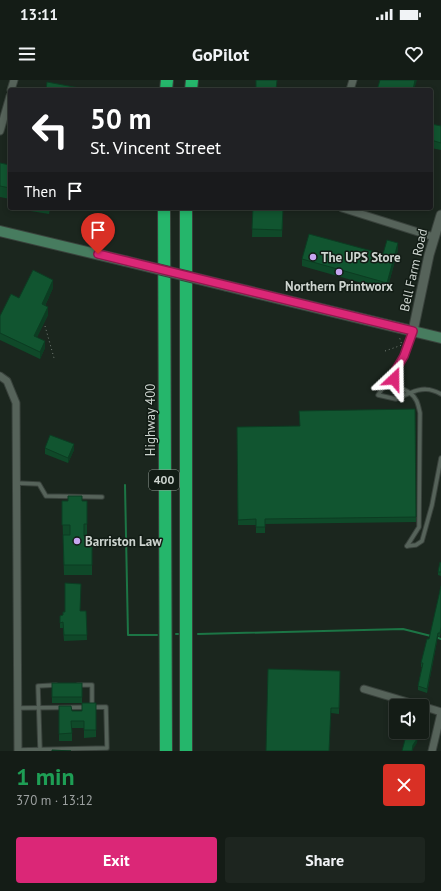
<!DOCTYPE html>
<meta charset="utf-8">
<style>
:root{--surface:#141c16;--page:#1d251f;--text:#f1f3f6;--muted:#9da1a1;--line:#333a35;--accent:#db2777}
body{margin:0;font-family:"PT Sans",sans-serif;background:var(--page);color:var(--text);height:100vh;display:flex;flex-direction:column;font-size:15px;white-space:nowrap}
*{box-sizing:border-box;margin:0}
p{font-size:13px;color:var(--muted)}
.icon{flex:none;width:22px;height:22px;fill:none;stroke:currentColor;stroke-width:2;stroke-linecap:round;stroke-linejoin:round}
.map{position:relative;height:671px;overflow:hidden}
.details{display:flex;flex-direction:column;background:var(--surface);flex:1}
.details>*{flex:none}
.guide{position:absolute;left:8px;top:8px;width:425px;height:122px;border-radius:4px;box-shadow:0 2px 6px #0003,0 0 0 1px var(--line);background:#202124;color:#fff;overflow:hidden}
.controls{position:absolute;left:389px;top:619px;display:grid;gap:8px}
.controls a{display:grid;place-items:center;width:40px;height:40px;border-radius:4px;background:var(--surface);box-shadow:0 2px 6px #0003,0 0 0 1px var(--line);font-size:20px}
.pin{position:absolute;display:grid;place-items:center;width:34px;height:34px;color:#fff;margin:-41px -17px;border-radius:50% 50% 50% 0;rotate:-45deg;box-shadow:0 0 4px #0007}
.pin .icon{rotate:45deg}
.me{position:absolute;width:44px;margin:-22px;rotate:23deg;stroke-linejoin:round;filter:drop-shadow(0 0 3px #0008)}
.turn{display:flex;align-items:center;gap:14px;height:84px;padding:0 16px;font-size:18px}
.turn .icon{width:52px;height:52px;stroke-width:2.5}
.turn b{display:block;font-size:28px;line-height:34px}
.then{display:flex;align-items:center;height:38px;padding:0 16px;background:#0003;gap:8px;font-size:15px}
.round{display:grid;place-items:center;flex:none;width:42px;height:42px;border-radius:4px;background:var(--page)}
.head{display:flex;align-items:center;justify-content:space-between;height:68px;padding:0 16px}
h1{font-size:24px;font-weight:700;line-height:30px;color:#1e9e55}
.cta{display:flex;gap:8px;margin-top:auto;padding:8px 16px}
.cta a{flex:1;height:46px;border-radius:4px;background:var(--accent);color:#fff;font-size:16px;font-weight:700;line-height:46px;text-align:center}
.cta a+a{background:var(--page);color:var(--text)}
.status{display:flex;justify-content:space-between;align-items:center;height:28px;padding:0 20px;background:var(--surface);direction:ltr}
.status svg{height:11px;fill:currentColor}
header{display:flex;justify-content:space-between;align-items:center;height:52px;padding:0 16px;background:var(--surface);font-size:18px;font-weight:700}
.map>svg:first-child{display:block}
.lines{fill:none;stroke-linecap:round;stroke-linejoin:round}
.stream{stroke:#1c7545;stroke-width:2}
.service-casing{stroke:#39423c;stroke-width:5.5}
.minor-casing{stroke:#39423c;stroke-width:9}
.tertiary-casing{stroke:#39423c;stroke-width:11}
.secondary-casing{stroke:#39423c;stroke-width:12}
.motorway-casing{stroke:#39423c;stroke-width:14}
.path{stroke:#767f78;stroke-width:1;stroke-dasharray:1 3;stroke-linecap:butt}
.service{stroke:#56635a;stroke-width:3.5}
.minor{stroke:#56635a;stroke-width:7}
.tertiary{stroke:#56635a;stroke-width:9}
.secondary{stroke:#477c5f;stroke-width:10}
.motorway{stroke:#25b66b;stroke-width:12}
.secondary-bridge-casing{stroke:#39423c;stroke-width:12;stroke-linecap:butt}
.secondary-bridge{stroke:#477c5f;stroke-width:10}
.wall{fill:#0f4929}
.shaded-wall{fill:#0c3c22}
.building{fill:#115530;stroke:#0c3c22}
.route-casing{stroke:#8e194d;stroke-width:10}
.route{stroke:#db2777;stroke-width:7}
.poi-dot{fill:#c7a6f0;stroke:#121c15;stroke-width:1.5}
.labels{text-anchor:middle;stroke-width:3;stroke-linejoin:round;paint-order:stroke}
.shield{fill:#121c15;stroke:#959d97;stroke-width:1}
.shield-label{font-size:12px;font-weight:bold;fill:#cdd4cf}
.poi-label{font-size:13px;font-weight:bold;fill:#cdd4cf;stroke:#121c15;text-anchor:start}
.street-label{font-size:13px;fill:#cdd4cf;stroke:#121c15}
</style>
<div class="status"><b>13:11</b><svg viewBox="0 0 49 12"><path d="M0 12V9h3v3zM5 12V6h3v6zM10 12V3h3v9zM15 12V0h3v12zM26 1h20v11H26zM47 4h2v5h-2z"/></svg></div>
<header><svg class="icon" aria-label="menu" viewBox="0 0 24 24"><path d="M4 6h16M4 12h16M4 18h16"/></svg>GoPilot<svg class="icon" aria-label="heart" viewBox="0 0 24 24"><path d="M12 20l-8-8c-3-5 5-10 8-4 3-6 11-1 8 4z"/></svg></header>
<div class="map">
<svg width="441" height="671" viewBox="0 0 441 671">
<rect width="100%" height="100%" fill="#1b261e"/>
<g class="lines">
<g class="stream">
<polyline points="125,405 128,555 157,555"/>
<polyline points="176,554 178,554"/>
<polyline points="198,554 403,549 431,556"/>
<polyline points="436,557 441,559"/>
</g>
<g class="service-casing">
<g id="service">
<path d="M 394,293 L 396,305 L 410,313 C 422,308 430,308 441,314"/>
<polyline points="16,403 39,404 46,416 102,417"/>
<path d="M 407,466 L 419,447 L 420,333 C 418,324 417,318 410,313 L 396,319 L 378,315 L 404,276 L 412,252"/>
<polyline points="407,466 416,465 422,461 432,425 441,378"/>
<polyline points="78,605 92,605 92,627"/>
<polyline points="18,628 106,627 107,668 18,670"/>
<polyline points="40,669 38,606 56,605"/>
</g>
</g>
<g class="minor-casing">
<g id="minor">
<polyline points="11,10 14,0"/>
<polyline points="350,10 353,0"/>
<polyline points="0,51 10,16"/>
<polyline points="342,128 434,157"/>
<polyline points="0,296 7,301 16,323 18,671"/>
<polyline points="364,609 421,626"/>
<polyline points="422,626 441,632"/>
<polyline points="432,671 441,633"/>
</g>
</g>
<g class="tertiary-casing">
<polyline id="tertiary" points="413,251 429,175 441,135"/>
</g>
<g class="secondary-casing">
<g id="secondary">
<polyline points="0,151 125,181"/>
<polyline points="227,206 441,258"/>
</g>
</g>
<g class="motorway-casing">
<g id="motorway">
<polyline points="166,10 167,0"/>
<polyline points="191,10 192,0"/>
<polyline points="164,128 166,671"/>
<polyline points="186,128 186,671"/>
</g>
</g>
<g class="path">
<polyline points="45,246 54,278"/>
<polyline points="385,271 402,265 399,256"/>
</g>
<use href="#service" class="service"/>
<use href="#minor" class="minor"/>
<use href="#tertiary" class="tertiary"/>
<use href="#secondary" class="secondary"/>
<use href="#motorway" class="motorway"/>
<g class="secondary-bridge-casing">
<polyline id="secondary-bridge" points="125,181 227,206"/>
</g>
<use href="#secondary-bridge" class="secondary-bridge"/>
</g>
<g class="wall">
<polygon points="431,44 441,46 441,70 431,68"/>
<polygon points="0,83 10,85 10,119 0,117"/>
<polygon points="18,128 63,128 63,131 50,129 49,134 18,129"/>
<polygon points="253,128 283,128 282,157 252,157"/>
<polygon points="398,170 387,210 302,186 302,179 383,174"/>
<polygon points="53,208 45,226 48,235 37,257 45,268 40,279 0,260 0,236 19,218"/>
<polygon points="415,329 416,442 265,444 265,453 256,453 256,445 238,445 237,347 300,346"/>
<polygon points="45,368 74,370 68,383 45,374"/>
<polygon points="62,421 87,421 87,455 84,455 84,456 92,456 92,495 64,495"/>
<polygon points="441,483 441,496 438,495 438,492"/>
<polygon points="441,506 441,551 440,557 438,556 427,613 418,610 418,606 422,587 421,587 421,583 429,559"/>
<polygon points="81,531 86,531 87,560 64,561 63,548 60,548 60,536 63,535"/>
<polygon points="268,589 340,591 339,634 331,633"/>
<rect x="52" y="603" width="30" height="20"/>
<polygon points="96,623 96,657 84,658 84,648 72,648 72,661 59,661 59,626 72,631 82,631"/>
</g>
<g class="shaded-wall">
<polygon points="415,0 417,0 414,10 413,10"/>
<polygon points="398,163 398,170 387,210 387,203"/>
<polygon points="53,200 53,208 42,232 42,224"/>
<polygon points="48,227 48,235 34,263 34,256"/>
<polygon points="45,261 45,268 40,279 40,272"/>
<polygon points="74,364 74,370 68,383 68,378"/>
<polygon points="438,553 438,556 427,613 427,609"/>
<polygon points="418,652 419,652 417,663 413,669 413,671 412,671 413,665"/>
</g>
<g class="building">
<polygon points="256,0 277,0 276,10 256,10"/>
<polygon points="380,0 415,0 413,10 377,10"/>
<polygon points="47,2 85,9 85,10 46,10"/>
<polygon points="431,44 441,46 441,63 431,60"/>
<polygon points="0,83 10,85 10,108 0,106"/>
<polygon points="253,128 283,128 282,150 252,149"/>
<polygon points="309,154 383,174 387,160 398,163 387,203 302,179"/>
<polygon points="33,190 53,200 42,224 48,227 34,256 45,261 40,272 0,253 0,236 11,214 19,218"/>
<polygon points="415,329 416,437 265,439 265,447 256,447 256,439 238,440 237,347 300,346 299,331"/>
<polygon points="50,355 74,364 68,378 45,368"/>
<polygon points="68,416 82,416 82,421 87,421 87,444 84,444 84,456 92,456 92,485 64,485 63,455 70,455 70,445 62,445 62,421 68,421"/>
<polygon points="440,482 441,483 441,492 438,492"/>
<polygon points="65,503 81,504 80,531 86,531 87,555 64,555 63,542 60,543 60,536 63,535 63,532 65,532"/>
<polygon points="441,506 441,547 440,553 438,553 427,609 418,606 423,583 421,583 427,559 429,559"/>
<polygon points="268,589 340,591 339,628 331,628 329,671 266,671"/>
<rect x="52" y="603" width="30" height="14"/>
<polygon points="82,623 96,623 96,650 84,650 84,641 71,641 72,653 59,654 59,626 71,626 72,631 82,631"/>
<polygon points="407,652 418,652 417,659 413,665 412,671 402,671"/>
<polygon points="52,670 71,671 52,671"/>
</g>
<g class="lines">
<g class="route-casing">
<polyline id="route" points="98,174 413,251 404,276 394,293 394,299"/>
</g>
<use href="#route" class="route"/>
</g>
<g class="poi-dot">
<circle cx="313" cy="177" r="4"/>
<circle cx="339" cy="192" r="4"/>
<circle cx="77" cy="461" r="4"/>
</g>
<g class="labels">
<rect class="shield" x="149" y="390" width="30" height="20" rx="3"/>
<g class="shield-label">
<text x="164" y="404">400</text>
</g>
<g class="poi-label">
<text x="321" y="182">The UPS Store</text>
<text x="339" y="211" text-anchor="middle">Northern Printworx</text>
<text x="85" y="466">Barriston Law</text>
</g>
<g class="street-label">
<text transform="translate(413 190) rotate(-77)" y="5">Bell Farm Road</text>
<text transform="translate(150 340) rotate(-90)" y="5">Highway 400</text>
</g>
</g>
</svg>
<div class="controls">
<a><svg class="icon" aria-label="sound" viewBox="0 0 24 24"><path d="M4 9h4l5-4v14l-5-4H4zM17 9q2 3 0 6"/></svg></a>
</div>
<div class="pin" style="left:98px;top:174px;background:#d93025"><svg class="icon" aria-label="arrive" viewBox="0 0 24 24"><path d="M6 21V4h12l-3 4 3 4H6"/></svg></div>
<svg class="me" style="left:394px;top:299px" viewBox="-20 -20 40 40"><path d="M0-17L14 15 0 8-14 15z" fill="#db2777" stroke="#fff" stroke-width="4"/></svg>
<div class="guide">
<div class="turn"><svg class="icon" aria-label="left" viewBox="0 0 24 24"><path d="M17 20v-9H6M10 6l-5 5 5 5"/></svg><div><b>50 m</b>St. Vincent Street</div></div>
<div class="then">Then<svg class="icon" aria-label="arrive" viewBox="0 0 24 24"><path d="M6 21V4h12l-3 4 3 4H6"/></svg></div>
</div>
</div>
<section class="details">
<div class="head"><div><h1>1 min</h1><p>370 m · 13:12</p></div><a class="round" style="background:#d93025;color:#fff"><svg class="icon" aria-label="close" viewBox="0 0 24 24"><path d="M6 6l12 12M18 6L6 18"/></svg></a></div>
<div class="cta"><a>Exit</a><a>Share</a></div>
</section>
